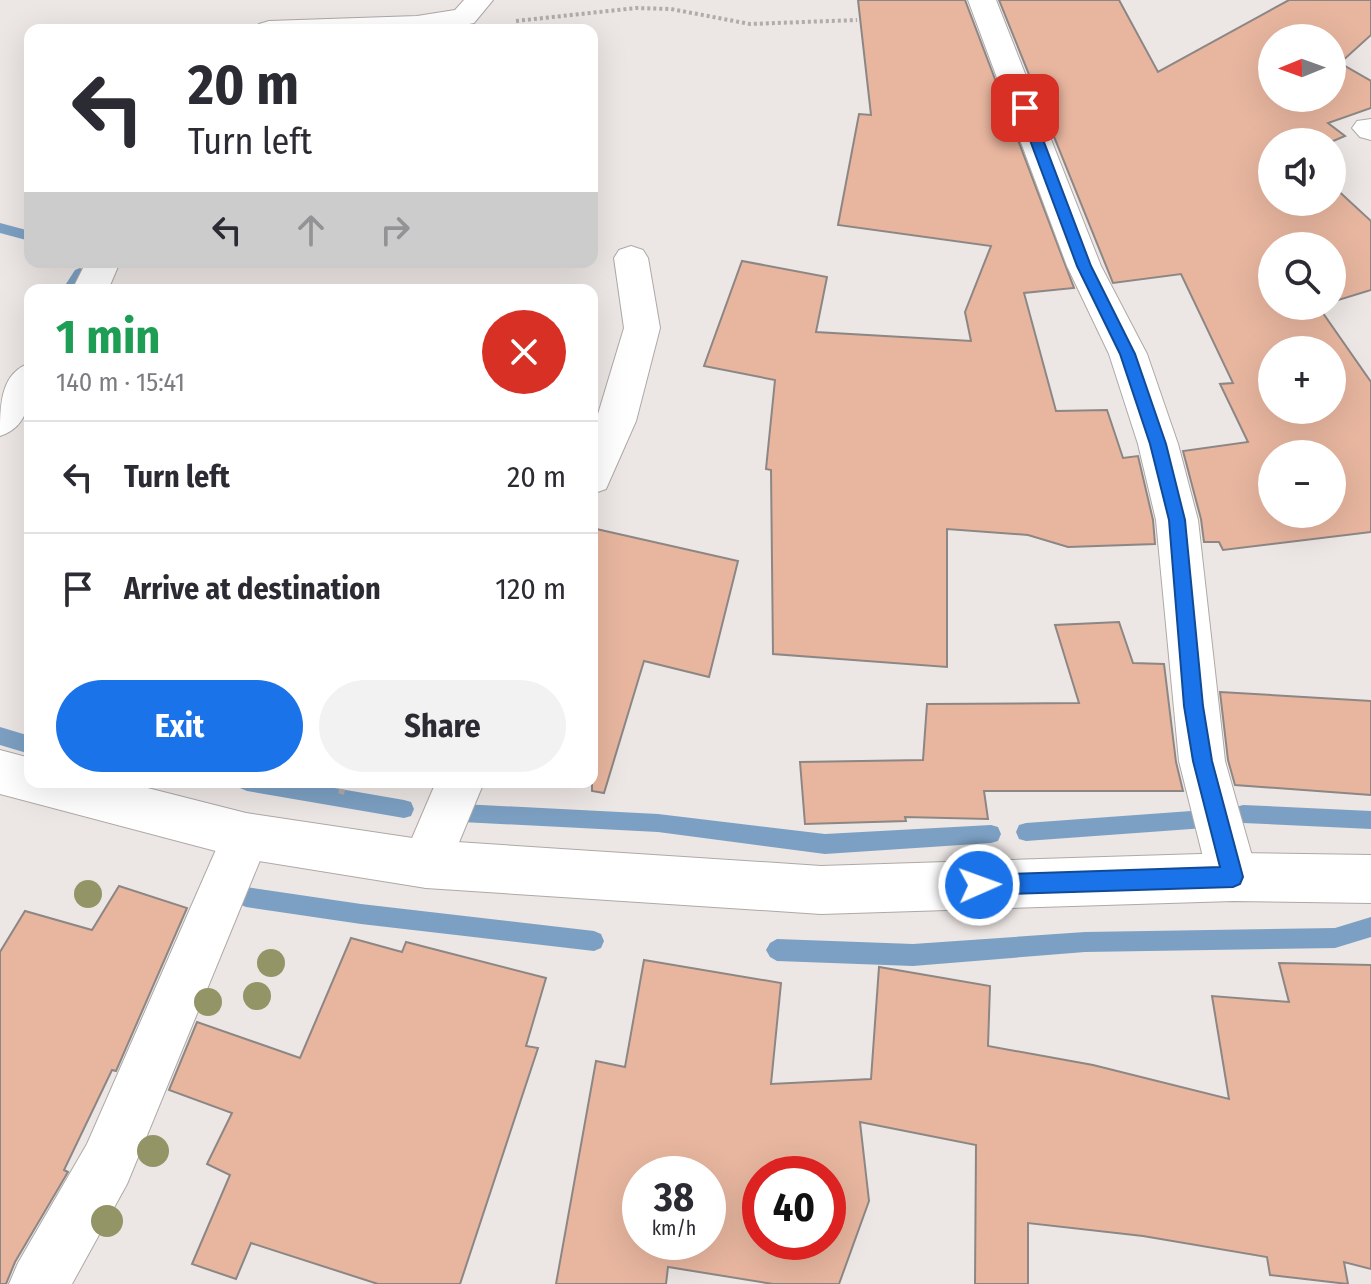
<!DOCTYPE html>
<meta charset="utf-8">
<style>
:root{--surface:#fff;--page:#f2f2f3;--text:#2b2b33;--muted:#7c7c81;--line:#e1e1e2;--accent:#1a73e8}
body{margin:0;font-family:"Fira Sans Condensed",sans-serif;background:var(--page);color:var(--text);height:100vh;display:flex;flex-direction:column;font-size:30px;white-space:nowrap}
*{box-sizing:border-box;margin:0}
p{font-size:26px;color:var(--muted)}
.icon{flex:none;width:44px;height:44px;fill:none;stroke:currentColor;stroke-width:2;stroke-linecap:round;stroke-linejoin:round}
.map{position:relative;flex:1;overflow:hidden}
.side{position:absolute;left:24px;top:284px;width:574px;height:504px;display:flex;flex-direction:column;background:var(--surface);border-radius:16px;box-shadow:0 8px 32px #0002}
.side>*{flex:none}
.banner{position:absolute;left:24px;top:24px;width:574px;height:244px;border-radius:16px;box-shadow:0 8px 32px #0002;background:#fff;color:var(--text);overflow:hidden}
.needle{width:52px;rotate:269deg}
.buttons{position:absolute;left:1258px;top:24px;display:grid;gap:16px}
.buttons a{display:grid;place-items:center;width:88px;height:88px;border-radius:50%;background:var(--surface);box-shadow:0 8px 32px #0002;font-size:40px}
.speed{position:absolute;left:622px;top:1156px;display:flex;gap:16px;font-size:40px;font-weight:700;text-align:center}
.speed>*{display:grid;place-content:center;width:104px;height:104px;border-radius:50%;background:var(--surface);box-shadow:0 8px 32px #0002;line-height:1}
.speed small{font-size:20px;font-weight:400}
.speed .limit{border:12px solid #d22;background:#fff;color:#111}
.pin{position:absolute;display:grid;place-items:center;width:68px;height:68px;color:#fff;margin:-34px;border-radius:16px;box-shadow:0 4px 12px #0006}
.me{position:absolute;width:88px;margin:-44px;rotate:88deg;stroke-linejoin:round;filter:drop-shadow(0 0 6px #0008)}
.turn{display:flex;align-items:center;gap:28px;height:168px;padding:0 32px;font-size:36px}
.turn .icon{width:104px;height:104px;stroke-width:2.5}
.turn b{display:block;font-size:56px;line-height:68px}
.lanes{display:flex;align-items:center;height:76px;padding:0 32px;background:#0003;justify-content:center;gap:40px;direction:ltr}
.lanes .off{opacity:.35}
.round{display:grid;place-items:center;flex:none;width:84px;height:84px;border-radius:42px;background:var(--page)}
.headline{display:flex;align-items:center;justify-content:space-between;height:136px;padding:0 32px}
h1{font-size:48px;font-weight:700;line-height:60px;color:#1e9e55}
.action{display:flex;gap:16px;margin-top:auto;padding:16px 32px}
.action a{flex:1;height:92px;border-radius:48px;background:var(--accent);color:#fff;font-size:32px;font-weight:700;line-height:92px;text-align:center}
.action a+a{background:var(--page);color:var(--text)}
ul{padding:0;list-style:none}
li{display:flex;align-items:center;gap:24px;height:112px;padding:0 32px;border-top:2px solid var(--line)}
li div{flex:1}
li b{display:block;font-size:30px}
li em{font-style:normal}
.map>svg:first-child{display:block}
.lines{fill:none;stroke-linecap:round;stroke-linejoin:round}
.stream{fill:#7ca0c3;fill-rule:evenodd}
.building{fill:#e8b69f;stroke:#8c8785;stroke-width:2;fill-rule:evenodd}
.street-casing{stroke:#aea9a6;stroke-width:2}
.secondary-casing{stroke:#aea9a6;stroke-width:2}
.path-far1{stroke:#b0acaa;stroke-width:4;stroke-dasharray:3 3;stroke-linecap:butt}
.path{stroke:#b0acaa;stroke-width:6;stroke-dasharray:5 5;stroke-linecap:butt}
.street{fill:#fff;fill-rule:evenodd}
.secondary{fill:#fff;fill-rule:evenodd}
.tree{fill:#939567}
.route{fill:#1a73e8;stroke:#114b97;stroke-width:2}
</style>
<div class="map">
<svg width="1371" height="1284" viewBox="0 0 1371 1284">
<rect width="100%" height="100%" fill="#ece6e4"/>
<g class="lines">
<g class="stream">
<polygon points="0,223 30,231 30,241 0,233"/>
<polygon points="80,268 87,273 76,290 62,290 75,270"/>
<polygon points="0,727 30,736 30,754 0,745"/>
<polygon points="237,782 300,782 404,800 411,802 414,809 411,816 404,818 247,791 240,788"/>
<polygon points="462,804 658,814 825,834 991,825 998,827 1001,834 998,841 991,843 825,854 658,832 462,822 455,820 452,813 455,806"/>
<polygon points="1243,805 1371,811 1371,829 1243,823 1236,821 1233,814 1236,807"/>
<polygon points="1205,810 1212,812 1215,819 1212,826 1205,828 1026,841 1019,839 1016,832 1019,825 1026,823"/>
<polygon points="246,887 361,904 594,931 601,934 604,941 601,948 594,951 361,924 246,907 239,904 236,897 239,890"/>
<polygon points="1371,917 1371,937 1335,948 1085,952 913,966 777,961 770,957 766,950 770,943 777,939 913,944 1085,932 1335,928"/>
</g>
</g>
<g class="building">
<polygon points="858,0 965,0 1074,288 1024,293 1056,411 1107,410 1123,458 1138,456 1153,520 1155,544 1068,547 1028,535 947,529 947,667 773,654 771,470 766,469 775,380 704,366 742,261 827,277 816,332 971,341 965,312 991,246 838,225 859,114 871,115"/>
<path d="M 999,0 L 1119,0 L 1158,72 L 1289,0 L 1371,0 L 1371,35 L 1340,63 L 1371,81 L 1371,108 L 1328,123 L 1345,136 L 1331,142 L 1272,142 L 1272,202 L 1332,202 L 1332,185 L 1371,221 L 1371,290 L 1332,302 L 1332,246 L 1272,246 L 1272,306 L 1318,306 L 1371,382 L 1371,532 L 1223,550 L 1219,542 L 1204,542 L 1201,519 L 1183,451 L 1248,442 L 1220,384 L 1233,383 L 1181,274 L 1113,283 ZM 1272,38 L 1332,38 L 1332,98 L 1272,98 ZM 1272,350 L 1332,350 L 1332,410 L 1272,410 ZM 1272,454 L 1332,454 L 1332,514 L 1272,514 Z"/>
<polygon points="592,528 738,561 709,677 644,661 604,793 592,791"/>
<polygon points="1119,622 1133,663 1164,664 1176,762 1183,791 984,791 988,819 905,817 906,821 805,824 800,762 923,760 927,704 1079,703 1055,625"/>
<polygon points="1220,692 1371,701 1371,795 1235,785 1228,760"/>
<polygon points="119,886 187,908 116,1071 112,1070 64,1170 68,1172 15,1262 6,1284 0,1284 0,952 25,911 92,930"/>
<polygon points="351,938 402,952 406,942 546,978 526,1046 538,1048 460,1284 378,1284 251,1243 236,1279 192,1264 230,1175 207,1164 232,1113 169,1090 197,1022 300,1058"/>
<path d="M 644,960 L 781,983 L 771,1084 L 871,1079 L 879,967 L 990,986 L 988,1046 L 1093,1065 L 1229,1099 L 1212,996 L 1289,1002 L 1279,963 L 1371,965 L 1371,1269 L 1344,1262 L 1348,1284 L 1270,1275 L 1267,1257 L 1143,1236 L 1028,1223 L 1028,1284 L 975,1284 L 976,1145 L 860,1122 L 869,1201 L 839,1284 L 773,1284 L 668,1267 L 666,1284 L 556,1284 L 596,1061 L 625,1067 ZM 640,1174 L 708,1174 L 708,1242 L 640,1242 ZM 760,1174 L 828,1174 L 828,1242 L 760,1242 Z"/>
</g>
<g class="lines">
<g class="street-casing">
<g id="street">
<polygon points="464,0 493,0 474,23 439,30 254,30 259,24 269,21 417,16 455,10"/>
<polygon points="968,0 996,0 1101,266 1147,354 1178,444 1198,520 1225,761 1258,877 1251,894 1233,901 1215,894 1208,877 1179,761 1156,520 1138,444 1109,354 1067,266"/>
<polygon points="1371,119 1371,140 1360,137 1352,128 1357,121"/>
<polygon points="631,246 643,250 648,258 660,328 636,421 606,489 592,494 592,434 624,328 614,258 619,250"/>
<polygon points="86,262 120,262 108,290 72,290"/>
<path d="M 30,363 C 30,393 33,425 0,436 C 0,406 0,373 30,363 Z"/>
<polygon points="436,782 484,782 443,881 426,888 409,881 401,864"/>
<polygon points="246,813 263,820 270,836 127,1184 72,1284 9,1284 18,1263 87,1144 229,820"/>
</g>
</g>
<g class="secondary-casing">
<polygon id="secondary" points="0,750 30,758 30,782 124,782 246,813 426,840 821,866 1233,853 1371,855 1371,903 1233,901 821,914 426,888 246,859 0,794"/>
</g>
<polyline class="path-far1" points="516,21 636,8 671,9 750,24 857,20"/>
<polyline class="path" points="341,794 344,782"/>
<use href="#street" class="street"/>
<use href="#secondary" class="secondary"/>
</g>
<g class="tree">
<circle cx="88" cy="894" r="14"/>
<circle cx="271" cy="963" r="14"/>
<circle cx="257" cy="996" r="14"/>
<circle cx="208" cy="1002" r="14"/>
<circle cx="153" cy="1151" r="16"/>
<circle cx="107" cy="1221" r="16"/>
</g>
<polygon class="route" points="1020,106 1031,108 1091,266 1135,354 1166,444 1185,520 1203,706 1212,761 1243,877 1240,884 1233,887 979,895 972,892 969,885 972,878 979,875 1220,867 1193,761 1184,706 1169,520 1150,444 1120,354 1077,266 1018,108"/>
</svg>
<div class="buttons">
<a><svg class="needle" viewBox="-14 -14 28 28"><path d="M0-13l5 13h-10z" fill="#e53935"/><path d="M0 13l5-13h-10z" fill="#7c7c81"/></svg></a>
<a><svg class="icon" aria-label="sound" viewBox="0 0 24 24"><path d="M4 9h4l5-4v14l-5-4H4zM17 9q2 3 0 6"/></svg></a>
<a><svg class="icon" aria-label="search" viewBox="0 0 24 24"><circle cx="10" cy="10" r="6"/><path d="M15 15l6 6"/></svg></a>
<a>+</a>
<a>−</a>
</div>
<div class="speed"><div>38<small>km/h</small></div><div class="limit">40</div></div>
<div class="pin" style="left:1025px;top:108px;background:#d93025"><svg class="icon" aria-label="arrive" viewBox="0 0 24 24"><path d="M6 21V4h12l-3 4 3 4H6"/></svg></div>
<svg class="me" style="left:979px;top:885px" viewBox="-20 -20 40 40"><circle r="17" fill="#1a73e8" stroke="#fff" stroke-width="3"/><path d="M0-11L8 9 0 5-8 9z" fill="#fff"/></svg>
<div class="banner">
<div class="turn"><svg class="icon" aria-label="left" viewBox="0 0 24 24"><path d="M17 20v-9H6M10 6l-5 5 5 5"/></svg><div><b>20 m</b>Turn left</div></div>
<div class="lanes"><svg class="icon" aria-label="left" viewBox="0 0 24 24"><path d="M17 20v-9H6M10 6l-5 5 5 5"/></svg><svg class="icon off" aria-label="ahead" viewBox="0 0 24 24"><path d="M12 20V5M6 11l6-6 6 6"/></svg><svg class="icon off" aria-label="right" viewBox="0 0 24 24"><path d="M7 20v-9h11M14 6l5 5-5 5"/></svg></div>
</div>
<section class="side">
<div class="headline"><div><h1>1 min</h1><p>140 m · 15:41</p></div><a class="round" style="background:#d93025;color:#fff"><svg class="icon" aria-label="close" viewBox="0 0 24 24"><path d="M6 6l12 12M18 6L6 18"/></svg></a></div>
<ul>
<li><svg class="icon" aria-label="left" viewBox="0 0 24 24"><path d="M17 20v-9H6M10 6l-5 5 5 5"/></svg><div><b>Turn left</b></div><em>20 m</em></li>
<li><svg class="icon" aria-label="arrive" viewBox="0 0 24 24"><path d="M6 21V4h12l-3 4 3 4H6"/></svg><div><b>Arrive at destination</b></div><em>120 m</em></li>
</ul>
<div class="action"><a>Exit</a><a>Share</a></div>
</section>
</div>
